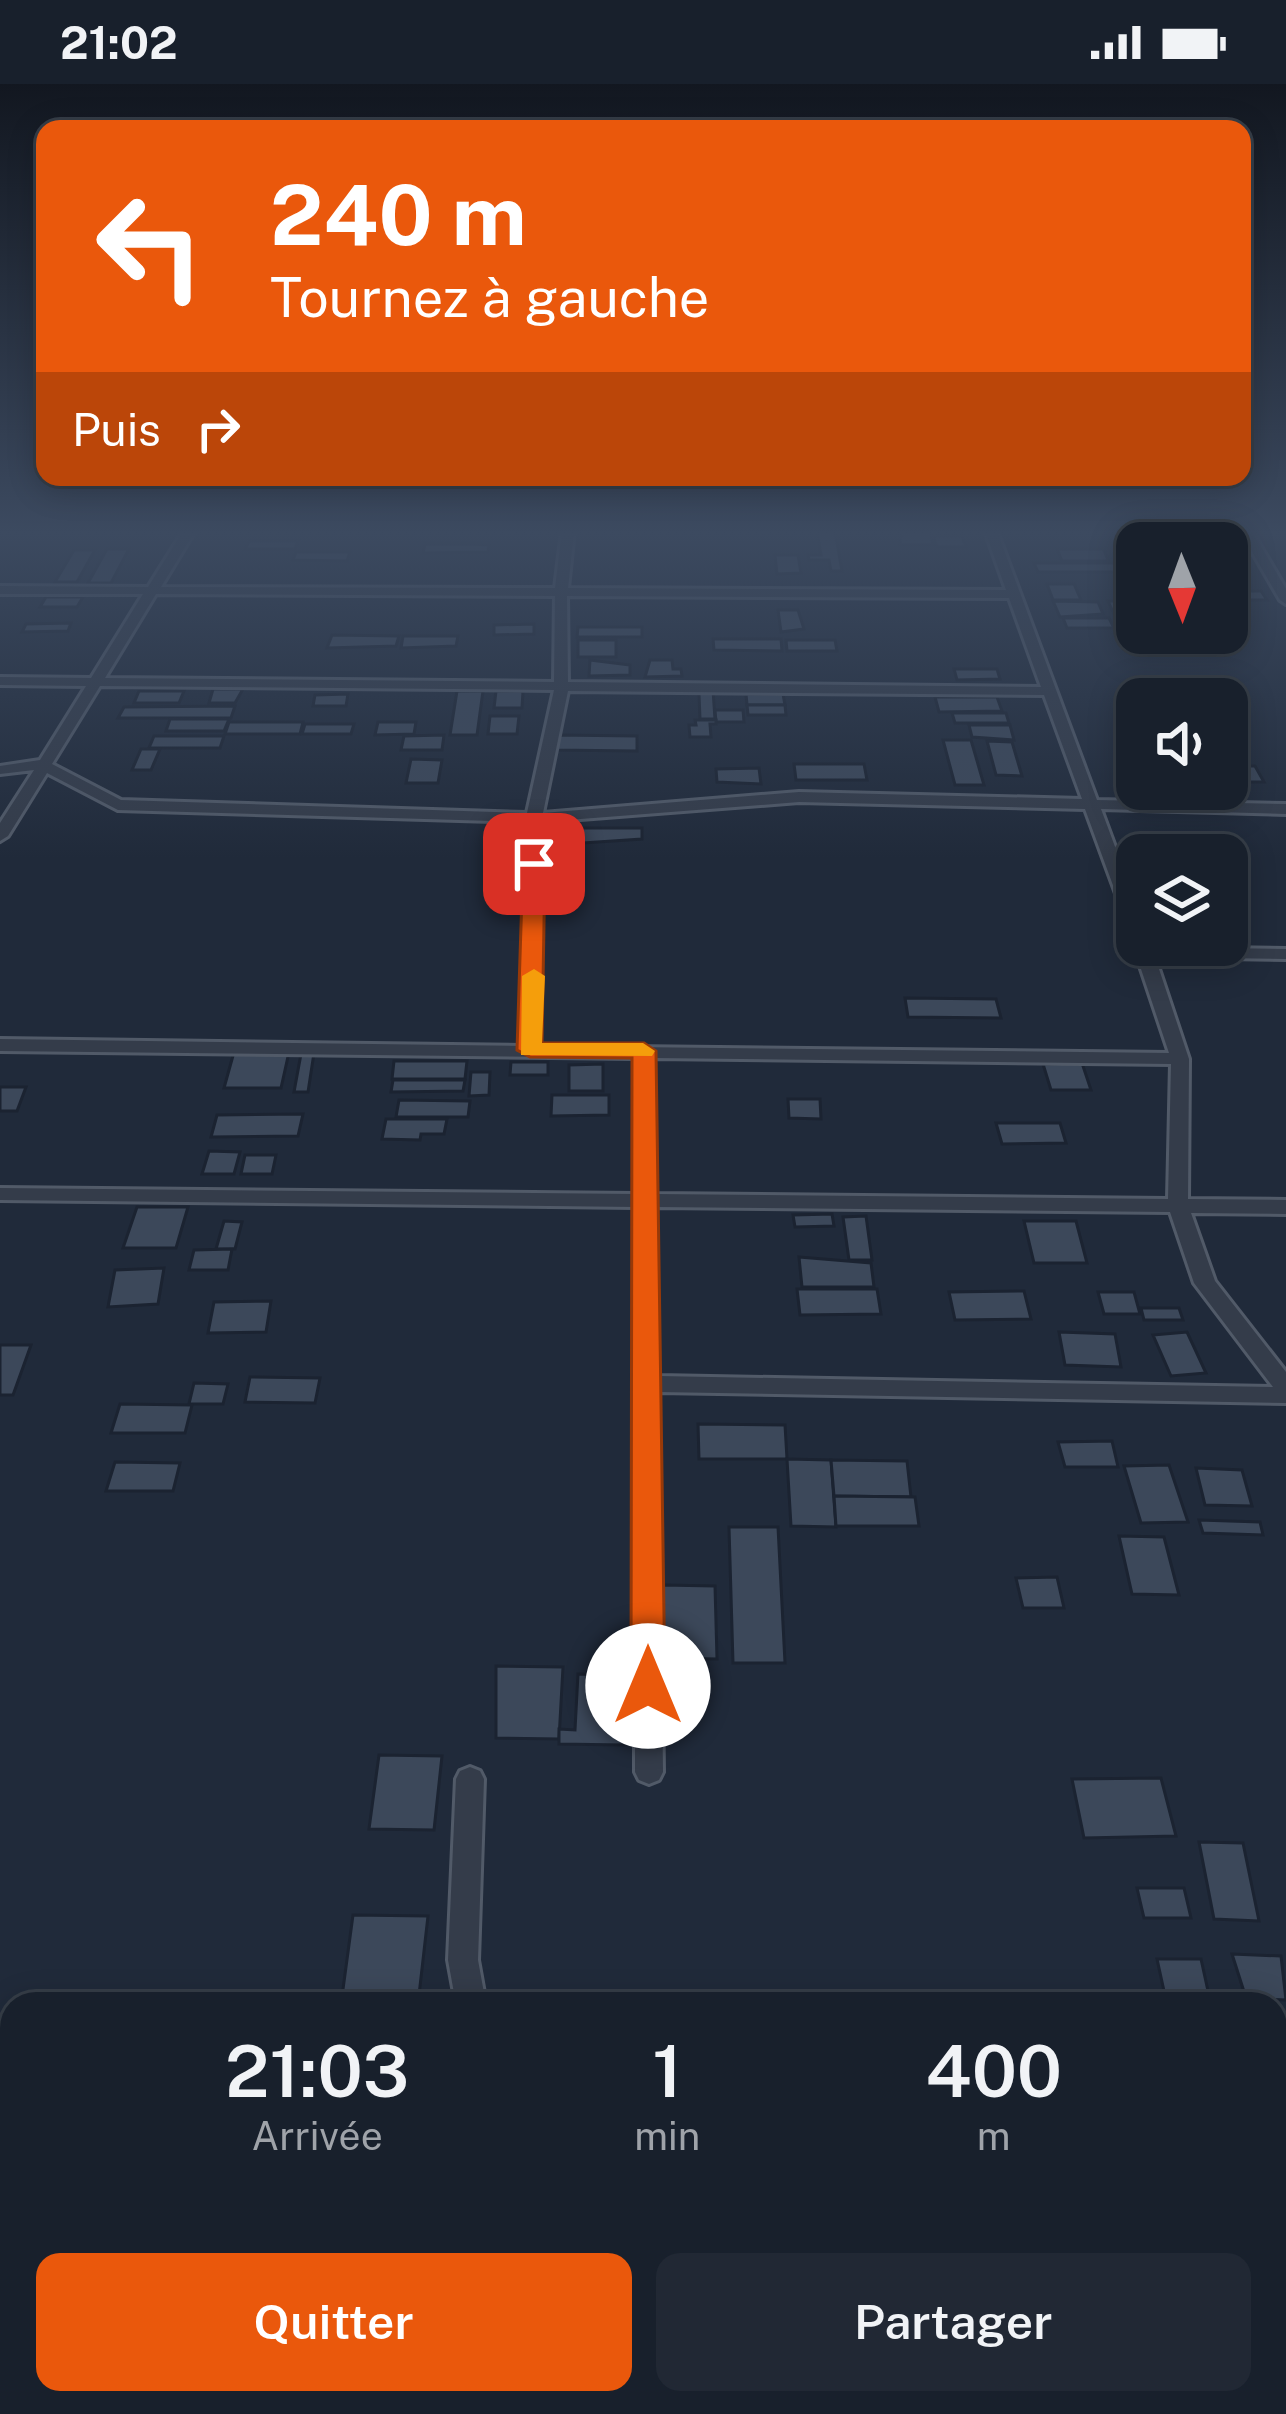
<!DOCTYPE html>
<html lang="fr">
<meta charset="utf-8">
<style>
:root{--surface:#18202c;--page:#212834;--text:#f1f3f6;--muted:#9fa3a9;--line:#363e48;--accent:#ea580c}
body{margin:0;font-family:"Public Sans",sans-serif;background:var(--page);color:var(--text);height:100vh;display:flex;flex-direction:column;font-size:45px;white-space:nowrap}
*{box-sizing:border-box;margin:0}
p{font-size:39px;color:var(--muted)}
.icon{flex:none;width:66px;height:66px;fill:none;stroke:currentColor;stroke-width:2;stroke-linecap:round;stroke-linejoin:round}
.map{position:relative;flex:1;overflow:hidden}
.drawer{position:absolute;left:0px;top:1908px;width:1287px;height:423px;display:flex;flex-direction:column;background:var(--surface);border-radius:36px 36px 0 0;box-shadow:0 6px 30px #0003,0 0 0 3px var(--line)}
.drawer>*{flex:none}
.hud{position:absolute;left:36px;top:36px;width:1215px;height:366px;border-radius:24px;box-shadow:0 6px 30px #0003,0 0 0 3px var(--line);background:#ea580c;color:#fff;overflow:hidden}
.needle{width:78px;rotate:179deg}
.tools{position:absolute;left:1116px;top:438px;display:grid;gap:24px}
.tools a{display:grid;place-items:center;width:132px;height:132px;border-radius:24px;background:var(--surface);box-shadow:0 6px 30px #0003,0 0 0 3px var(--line);font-size:60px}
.pin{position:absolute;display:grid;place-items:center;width:102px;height:102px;color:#fff;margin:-51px;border-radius:24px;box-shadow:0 6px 18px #0006}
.me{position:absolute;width:132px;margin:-66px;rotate:0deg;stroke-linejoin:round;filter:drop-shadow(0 0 9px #0008)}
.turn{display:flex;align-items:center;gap:42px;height:252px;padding:0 36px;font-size:54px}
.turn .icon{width:156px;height:156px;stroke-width:2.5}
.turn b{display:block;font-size:84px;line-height:102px}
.then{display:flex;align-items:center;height:114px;padding:0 36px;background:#0003;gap:24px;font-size:45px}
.eta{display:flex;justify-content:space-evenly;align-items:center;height:204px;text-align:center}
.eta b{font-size:72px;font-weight:600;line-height:84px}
.button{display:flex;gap:24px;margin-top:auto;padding:24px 36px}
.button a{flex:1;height:138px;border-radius:24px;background:var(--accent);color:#fff;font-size:48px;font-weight:600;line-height:138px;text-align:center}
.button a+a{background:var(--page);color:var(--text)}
.status{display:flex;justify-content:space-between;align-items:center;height:84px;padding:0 60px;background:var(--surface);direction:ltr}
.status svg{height:33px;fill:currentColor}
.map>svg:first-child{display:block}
.building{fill:#3c485a;stroke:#1b2331;stroke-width:3}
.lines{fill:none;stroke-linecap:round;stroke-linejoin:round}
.minor-casing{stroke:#515a68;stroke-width:6}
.minor{fill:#343c4a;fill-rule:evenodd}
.route{fill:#ea580c;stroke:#983908;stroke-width:3}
.slow{fill:#f59e0b}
</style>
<div class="status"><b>21:02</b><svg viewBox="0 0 49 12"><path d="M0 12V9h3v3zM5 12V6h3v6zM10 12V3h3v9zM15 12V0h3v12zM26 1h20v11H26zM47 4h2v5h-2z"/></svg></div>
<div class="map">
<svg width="1286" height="2330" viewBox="0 0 1286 2330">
<rect width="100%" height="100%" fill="#202a3a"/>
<g class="building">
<polygon points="817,447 835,447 842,487 831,487 829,476 809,476 808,471 821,471"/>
<polygon points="901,447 930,447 933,461 900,461"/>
<polygon points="933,452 962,452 966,463 937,463"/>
<polygon points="249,457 298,457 295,465 245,465"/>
<polygon points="425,460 473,460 489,461 488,468 423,469"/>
<polygon points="107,465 129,465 111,499 88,499"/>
<polygon points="1057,465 1103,465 1109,477 1062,477"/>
<polygon points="74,466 95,466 77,498 55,498"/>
<polygon points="296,468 350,468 347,477 293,476"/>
<polygon points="775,471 798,471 801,489 777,490"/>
<polygon points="1034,479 1116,479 1121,488 1038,488"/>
<polygon points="1047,500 1074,500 1081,516 1053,516"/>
<polygon points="1227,507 1261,507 1267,516 1229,516"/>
<polygon points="46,513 83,513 77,523 40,523"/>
<polygon points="1053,517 1098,518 1103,530 1060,533"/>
<polygon points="1108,517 1136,517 1137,526 1131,526 1137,537 1117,537"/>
<polygon points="778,526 798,526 804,545 781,548"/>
<polygon points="1063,534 1109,534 1114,544 1067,544"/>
<polygon points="71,539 68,547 22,548 26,540"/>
<polygon points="534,540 534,550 494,551 494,541"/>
<polygon points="578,543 642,543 642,553 577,553"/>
<polygon points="332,551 399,552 396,562 327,564"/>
<polygon points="403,552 458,552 456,562 401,564"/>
<polygon points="713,555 781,555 782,567 714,566"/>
<rect x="578" y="556" width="38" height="17"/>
<polygon points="786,556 835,556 837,567 787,567"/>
<polygon points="590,576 630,581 630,591 589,592"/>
<polygon points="650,576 672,576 673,585 681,585 682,592 645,593"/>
<polygon points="954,585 997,585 1000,595 957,596"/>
<polygon points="213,605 243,605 235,619 209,619"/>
<polygon points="706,606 713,606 715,635 700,635 699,610"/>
<polygon points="139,607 184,607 179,619 134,619"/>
<polygon points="457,607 483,607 477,651 450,651"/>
<polygon points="496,607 523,607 522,624 494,624"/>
<polygon points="348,610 346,622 313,622 315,611"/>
<polygon points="746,610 783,610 785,621 747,621"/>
<polygon points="935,613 997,613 1002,627 939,628"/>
<polygon points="747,621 785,621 786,631 748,631"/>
<polygon points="235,622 231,634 118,634 124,623"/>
<polygon points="715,626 743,626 744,638 716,638"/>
<polygon points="952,629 1006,629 1009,639 955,639"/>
<polygon points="490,632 519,632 517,650 488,650"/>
<polygon points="170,635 229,635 224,647 166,647"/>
<polygon points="695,636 716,636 716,640 710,640 711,653 690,653 689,641 696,641"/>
<polygon points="229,638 303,638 300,650 225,650"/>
<polygon points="378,638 416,638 414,650 375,651"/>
<polygon points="305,640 354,640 351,650 302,650"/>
<polygon points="969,641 1010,641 1014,656 972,653"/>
<polygon points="444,651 442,666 401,666 404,652"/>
<polygon points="557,651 637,652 637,667 555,666"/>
<polygon points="154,652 224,652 220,664 149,664"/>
<polygon points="943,656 971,656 984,701 955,701"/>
<polygon points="987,657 1012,658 1022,692 996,691"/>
<polygon points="141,665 160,665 151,686 132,686"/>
<polygon points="411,675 442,676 438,699 406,699"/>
<polygon points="794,680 864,680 867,696 796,696"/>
<polygon points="1227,682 1255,682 1264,698 1227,698"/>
<polygon points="759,684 761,700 717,698 716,685"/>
<polygon points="568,744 642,744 642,755 568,760"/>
<polygon points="905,914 996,915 1001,934 908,933"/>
<polygon points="234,968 289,968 281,1004 224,1004"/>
<polygon points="314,969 308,1008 294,1008 301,970"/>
<polygon points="394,977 467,977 465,995 392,995"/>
<polygon points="511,978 548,978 548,991 510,991"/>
<polygon points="1082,979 1091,1006 1051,1006 1043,980"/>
<polygon points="603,980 603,1007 569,1007 569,981"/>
<polygon points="471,988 490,988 489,1011 469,1012"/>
<polygon points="393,996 465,996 463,1007 391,1008"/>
<polygon points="0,1003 26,1003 17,1027 0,1027"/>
<polygon points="552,1011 609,1011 609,1031 551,1032"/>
<polygon points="788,1015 820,1015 821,1035 789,1034"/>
<polygon points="399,1016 470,1017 468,1033 396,1033"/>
<polygon points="303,1030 298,1052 211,1053 217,1031"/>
<polygon points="386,1035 447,1035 444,1050 421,1050 420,1056 382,1055"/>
<polygon points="996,1039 1060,1039 1066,1059 1002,1060"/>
<polygon points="209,1067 240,1068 234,1090 202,1090"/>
<polygon points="245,1071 276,1071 272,1090 241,1090"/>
<polygon points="137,1123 188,1123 176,1164 123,1164"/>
<polygon points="832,1130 834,1142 795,1143 793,1131"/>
<polygon points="866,1132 872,1176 849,1176 843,1133"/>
<polygon points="224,1137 242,1138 235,1165 216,1165"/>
<polygon points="1024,1137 1076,1137 1087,1179 1034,1179"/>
<polygon points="232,1165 228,1186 189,1186 194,1166"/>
<polygon points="799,1173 871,1179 874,1203 802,1203"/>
<polygon points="164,1184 158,1220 108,1223 115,1186"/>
<polygon points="797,1205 877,1205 881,1230 800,1231"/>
<polygon points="1024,1207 1031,1235 955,1236 949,1208"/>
<polygon points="1098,1208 1134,1208 1140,1230 1104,1230"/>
<polygon points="271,1217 266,1248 208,1249 214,1218"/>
<polygon points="1141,1224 1179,1224 1183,1236 1144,1236"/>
<polygon points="1059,1248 1115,1250 1121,1283 1065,1281"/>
<polygon points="1187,1248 1206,1289 1171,1292 1153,1251"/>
<polygon points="0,1261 31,1261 13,1311 0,1311"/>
<polygon points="250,1293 320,1294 315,1319 245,1318"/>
<polygon points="194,1299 228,1300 223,1320 189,1320"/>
<polygon points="120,1320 192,1321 185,1349 111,1349"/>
<polygon points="698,1340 785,1341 787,1375 699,1375"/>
<polygon points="1112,1357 1118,1383 1065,1383 1058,1358"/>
<polygon points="787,1375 831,1376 836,1443 791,1442"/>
<polygon points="831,1376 907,1377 911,1413 834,1412"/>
<polygon points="115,1378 180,1379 173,1407 106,1407"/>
<polygon points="1169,1381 1188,1438 1141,1439 1124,1382"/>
<polygon points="1196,1384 1242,1386 1252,1422 1205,1421"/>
<polygon points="834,1412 915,1413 919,1442 836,1442"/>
<polygon points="1199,1436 1260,1438 1263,1451 1203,1449"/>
<polygon points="729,1443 778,1443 785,1579 733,1579"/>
<polygon points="1119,1452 1164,1453 1179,1511 1132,1510"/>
<polygon points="1057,1493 1064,1524 1023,1524 1016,1494"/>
<polygon points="663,1501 715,1502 717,1575 662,1574"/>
<polygon points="496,1582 563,1583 559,1655 496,1654"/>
<polygon points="578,1590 626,1591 624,1661 559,1660 559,1645 575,1646"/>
<polygon points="379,1671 442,1672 434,1746 369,1745"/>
<polygon points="1161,1694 1176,1752 1084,1754 1072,1695"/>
<polygon points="1199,1758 1243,1759 1259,1837 1214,1835"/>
<polygon points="1137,1804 1184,1804 1191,1834 1144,1834"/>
<polygon points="353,1831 428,1832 418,1920 341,1920"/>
<polygon points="1232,1870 1281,1872 1286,1916 1246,1914"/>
<polygon points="1157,1875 1201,1875 1208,1907 1164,1907"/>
<polygon points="1164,1907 1216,1907 1219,1920 1166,1920"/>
<rect x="1275" y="2007" width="11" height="78"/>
<polygon points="398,2319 462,2319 463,2330 399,2330"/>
</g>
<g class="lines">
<g class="minor-casing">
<g id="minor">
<path d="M 183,447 L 195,447 L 161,503 L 555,504 L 562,447 L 574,447 L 568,504 L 1006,506 L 985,447 L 997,447 L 1097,716 L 1286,720 L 1286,730 L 1101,725 L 1137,822 L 1137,850 L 1129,845 L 1085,725 L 799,718 L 542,738 L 539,962 L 1169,969 L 1133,861 L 1136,857 L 1137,861 L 1151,863 L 1286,865 L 1286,875 L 1155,873 L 1189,975 L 1188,1115 L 1286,1116 L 1286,1130 L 1191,1129 L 1215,1197 L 1286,1288 L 1286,1319 L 658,1308 L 663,1688 L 659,1696 L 649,1700 L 639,1696 L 635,1688 L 635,1123 L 0,1116 L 0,1104 L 635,1110 L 635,974 L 0,967 L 0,955 L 521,962 L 526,738 L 118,726 L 47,689 L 8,752 L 0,757 L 0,739 L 34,686 L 0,690 L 0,682 L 40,676 L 86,602 L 0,601 L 0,593 L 91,594 L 143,510 L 0,510 L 0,502 L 148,503 ZM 156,510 L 555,512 L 554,598 L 105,594 ZM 567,512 L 1009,514 L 1041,603 L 568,598 ZM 100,602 L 554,606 L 527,729 L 121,716 L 52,680 ZM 568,607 L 1044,611 L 1082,715 L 799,708 L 543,729 ZM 653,974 L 1171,980 L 1168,1115 L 655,1110 ZM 655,1123 L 1170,1128 L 1194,1199 L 1273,1303 L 658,1292 Z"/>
<polygon points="1240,447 1252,447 1286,505 1286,520 1280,516"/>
<polygon points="470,1683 480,1687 484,1695 478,1876 486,1920 456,1920 448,1876 456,1695 460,1687"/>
<rect x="0" y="2085" width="12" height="32"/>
<polygon points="548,2319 584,2319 586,2330 550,2330"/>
<polygon points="1067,2319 1103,2319 1106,2330 1070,2330"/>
</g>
</g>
<use href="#minor" class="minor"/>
</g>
<linearGradient id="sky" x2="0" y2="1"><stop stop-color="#121720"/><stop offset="0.58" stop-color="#3c4a60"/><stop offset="1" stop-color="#3c4a60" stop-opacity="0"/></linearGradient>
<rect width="1286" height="774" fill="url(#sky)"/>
<polygon class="route" points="534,773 545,780 542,959 644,959 656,967 665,1602 660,1612 648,1616 636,1612 631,1602 632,974 530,973 517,966 523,780"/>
<polygon class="slow" points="534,885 545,892 542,959 643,959 655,967 652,972 521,971 522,892"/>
</svg>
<div class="tools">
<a><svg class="needle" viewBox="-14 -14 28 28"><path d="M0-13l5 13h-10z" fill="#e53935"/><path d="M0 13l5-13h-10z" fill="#9fa3a9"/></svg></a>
<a><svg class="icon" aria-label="sound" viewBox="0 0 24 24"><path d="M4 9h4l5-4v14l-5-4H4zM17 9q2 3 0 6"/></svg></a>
<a><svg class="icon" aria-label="layers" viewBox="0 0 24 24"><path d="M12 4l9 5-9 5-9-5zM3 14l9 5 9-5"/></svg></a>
</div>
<div class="pin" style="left:534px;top:780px;background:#d93025"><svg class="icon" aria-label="arrive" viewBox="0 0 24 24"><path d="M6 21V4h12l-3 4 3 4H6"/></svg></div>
<svg class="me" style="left:648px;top:1602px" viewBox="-20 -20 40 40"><circle r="19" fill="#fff"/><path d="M0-13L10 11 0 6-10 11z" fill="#ea580c"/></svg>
<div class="hud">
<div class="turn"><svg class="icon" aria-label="left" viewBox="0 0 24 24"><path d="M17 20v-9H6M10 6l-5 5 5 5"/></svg><div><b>240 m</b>Tournez à gauche</div></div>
<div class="then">Puis<svg class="icon" aria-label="right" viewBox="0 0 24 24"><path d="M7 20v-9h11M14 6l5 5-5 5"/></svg></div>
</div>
<section class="drawer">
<div class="eta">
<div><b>21:03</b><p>Arrivée</p></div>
<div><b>1</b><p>min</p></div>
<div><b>400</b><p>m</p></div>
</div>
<div class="button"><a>Quitter</a><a>Partager</a></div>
</section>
</div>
